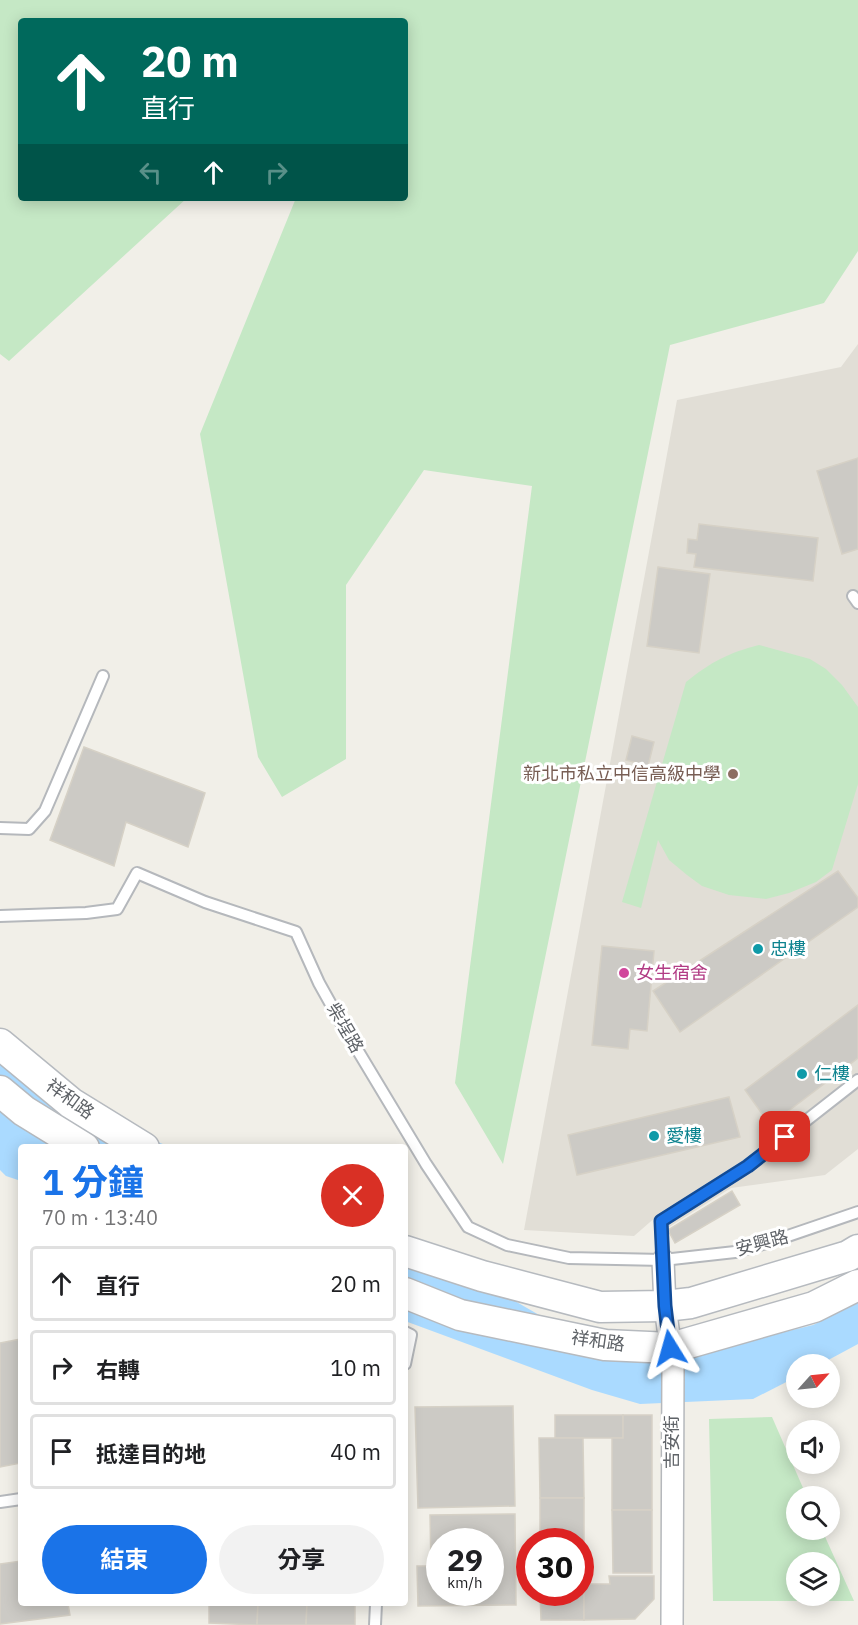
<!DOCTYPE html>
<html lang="zh-TW">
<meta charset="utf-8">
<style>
:root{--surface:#fff;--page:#f2f2f2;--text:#202124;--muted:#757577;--line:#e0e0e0;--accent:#1a73e8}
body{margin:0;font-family:"IBM Plex Sans","Noto Sans TC",sans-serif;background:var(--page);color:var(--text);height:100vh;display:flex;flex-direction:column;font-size:22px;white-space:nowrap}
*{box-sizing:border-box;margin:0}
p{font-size:20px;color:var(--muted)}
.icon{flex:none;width:33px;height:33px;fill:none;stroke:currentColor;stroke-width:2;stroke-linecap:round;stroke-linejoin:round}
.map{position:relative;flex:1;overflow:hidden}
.drawer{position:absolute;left:18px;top:1144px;width:390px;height:462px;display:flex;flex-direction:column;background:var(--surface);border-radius:6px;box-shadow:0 3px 15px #0003}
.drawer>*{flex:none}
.top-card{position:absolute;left:18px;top:18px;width:390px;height:183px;border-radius:6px;box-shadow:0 3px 15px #0003;background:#00695c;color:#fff;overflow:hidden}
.needle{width:39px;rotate:63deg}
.tools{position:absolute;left:786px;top:1354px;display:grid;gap:12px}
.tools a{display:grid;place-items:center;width:54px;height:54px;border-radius:50%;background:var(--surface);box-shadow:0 3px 15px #0003;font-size:30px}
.speed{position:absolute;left:426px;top:1528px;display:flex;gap:12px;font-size:30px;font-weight:700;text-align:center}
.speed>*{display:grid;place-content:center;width:78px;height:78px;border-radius:50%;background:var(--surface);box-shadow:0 3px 15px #0003;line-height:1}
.speed small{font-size:15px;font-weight:400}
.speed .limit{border:9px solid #d22;background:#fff;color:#111}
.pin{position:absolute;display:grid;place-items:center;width:51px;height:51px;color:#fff;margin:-26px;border-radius:12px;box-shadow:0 3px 9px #0006}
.me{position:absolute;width:66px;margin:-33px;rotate:352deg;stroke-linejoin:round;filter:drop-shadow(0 0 4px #0008)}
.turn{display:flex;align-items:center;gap:21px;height:126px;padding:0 24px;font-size:27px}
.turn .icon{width:78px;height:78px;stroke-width:2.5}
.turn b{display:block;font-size:42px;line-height:51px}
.lanes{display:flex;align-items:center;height:57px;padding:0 24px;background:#0003;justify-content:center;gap:30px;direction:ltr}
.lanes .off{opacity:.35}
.round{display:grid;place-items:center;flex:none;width:63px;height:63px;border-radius:32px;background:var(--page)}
.headline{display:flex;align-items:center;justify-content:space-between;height:102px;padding:0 24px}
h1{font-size:36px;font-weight:700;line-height:45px;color:var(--accent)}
.button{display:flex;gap:12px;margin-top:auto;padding:12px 24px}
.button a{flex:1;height:69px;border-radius:36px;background:var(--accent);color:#fff;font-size:24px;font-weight:700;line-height:69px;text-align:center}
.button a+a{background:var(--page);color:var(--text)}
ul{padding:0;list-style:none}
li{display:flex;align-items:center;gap:18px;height:75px;margin:0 12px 9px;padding:0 12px;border:3px solid var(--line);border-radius:6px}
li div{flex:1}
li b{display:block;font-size:22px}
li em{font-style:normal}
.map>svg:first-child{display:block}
.education{fill:#e1ded6}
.green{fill:#c5e8c5;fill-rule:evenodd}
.water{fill:#aadaff}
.building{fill:#cccac5;stroke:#d6d1c6;stroke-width:1.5;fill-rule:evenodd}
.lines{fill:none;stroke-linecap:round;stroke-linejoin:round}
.service-casing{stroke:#b5b8bc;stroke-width:14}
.minor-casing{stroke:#b5b8bc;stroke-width:24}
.secondary-casing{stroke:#b6babf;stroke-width:33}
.service{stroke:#fff;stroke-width:10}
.minor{stroke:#fff;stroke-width:21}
.secondary{stroke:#fff;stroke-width:30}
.route-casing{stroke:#114b97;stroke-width:15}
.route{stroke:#1a73e8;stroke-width:10}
.education-dot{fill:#8d6e63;stroke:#fff;stroke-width:2}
.culture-dot{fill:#0f9aa8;stroke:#fff;stroke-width:2}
.hotel-dot{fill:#d1479c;stroke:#fff;stroke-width:2}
.labels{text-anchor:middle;stroke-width:6;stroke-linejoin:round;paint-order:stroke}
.education-label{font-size:18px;fill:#785e54;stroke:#fff;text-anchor:end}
.culture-label{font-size:18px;fill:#0d838f;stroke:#fff;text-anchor:start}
.hotel-label{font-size:18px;fill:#b23c85;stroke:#fff;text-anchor:start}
.street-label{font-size:18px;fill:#5f6368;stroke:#fff}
</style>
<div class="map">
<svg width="858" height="1625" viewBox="0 0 858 1625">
<rect width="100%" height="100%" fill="#f1efe8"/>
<polygon class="education" points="858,344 858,1149 825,1175 731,1188 666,1229 657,1216 634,1236 524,1230 677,400 841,367"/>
<g class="green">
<polygon points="0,0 858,0 858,251 824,303 670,345 503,1164 455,1083 532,486 424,470 346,585 346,759 282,797 258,757 200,434 296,198 405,198 405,21 21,21 21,198 187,198 9,361 0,354"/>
<path d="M 759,645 L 810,659 L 826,669 L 842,685 L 858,707 L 858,784 L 832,870 L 816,882 L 789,893 L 766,899 L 729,895 L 702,886 L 687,875 L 669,860 L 658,840 L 641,908 L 622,902 L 686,682 C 711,662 728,653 759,645 Z"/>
<path d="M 772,1417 L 807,1497 L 796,1497 L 796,1530 L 822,1530 L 854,1601 L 713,1601 L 709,1419 ZM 796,1563 L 830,1563 L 830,1596 L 796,1596 Z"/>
</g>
<g class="water">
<polygon points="0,1031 114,1126 171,1147 21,1148 21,1181 6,1176 0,1170"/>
<polygon points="405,1237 546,1319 712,1350 813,1325 858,1303 858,1344 819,1365 796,1365 796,1377 753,1399 640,1404 592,1390 405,1321"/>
</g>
<g class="building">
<polygon points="858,458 858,549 842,554 817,471"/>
<polygon points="699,524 818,538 813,581 694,567 696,554 687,553 688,539 697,540"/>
<polygon points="658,567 710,574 699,653 647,646"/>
<polygon points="632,736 654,742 648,766 626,760"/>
<polygon points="84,747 205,793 188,847 126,822 114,866 50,840"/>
<polygon points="838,871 858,898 858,907 680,1032 653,991"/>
<polygon points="602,946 654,951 647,1031 630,1029 628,1049 592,1045"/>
<polygon points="858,1005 858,1058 770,1125 745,1090"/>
<polygon points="729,1097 740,1137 577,1175 568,1135"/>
<polygon points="732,1191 740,1205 675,1243 668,1230"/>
<polygon points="21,1339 21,1463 0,1467 0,1343"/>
<polygon points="513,1406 515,1506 418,1508 415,1407"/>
<rect x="555" y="1415" width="68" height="23"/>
<polygon points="623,1415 652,1415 652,1510 612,1510 612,1438 623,1438"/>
<polygon points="539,1438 583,1438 584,1498 540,1498"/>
<polygon points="540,1498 584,1498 584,1559 580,1559 580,1542 540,1542"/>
<polygon points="612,1510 652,1510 652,1573 613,1573"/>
<path d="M 515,1514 L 516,1605 L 418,1606 L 417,1566 L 431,1566 L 430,1515 ZM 440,1542 L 490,1542 L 490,1593 L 440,1593 Z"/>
<polygon points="580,1559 584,1559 584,1620 541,1620 540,1593 580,1593"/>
<polygon points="21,1561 21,1604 68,1604 70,1615 0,1624 0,1564"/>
<polygon points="609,1576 654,1576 654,1599 635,1619 584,1620 584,1584 610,1584"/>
<polygon points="209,1604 258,1604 257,1625 209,1623"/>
<polygon points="258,1604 307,1604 306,1625 257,1625"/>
<polygon points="307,1604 355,1604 355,1625 306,1625"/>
</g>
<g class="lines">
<g class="service-casing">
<g id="service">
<polyline points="853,596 858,603"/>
<polyline points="0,828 29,829 45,811 103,676"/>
<polyline points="0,916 86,913 117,909 137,873 205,902 296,932 319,983 343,1026 426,1164 468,1227 507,1245 569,1258 663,1260 735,1252 773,1241 858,1212"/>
<polyline points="663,1260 661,1221 748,1166 858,1080"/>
<polyline points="405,1332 411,1335 405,1364"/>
<polyline points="0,1502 21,1499"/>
<polyline points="375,1625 376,1604"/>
</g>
</g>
<g class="minor-casing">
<polyline id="minor" points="663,1260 665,1306 673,1366 672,1625"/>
</g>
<g class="secondary-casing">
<g id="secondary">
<polyline points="0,1044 71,1103 144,1148"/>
<polyline points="0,1091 24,1111 84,1148"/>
<polyline points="405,1251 482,1276 600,1307 665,1306 691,1303 848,1256 858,1250"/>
<polyline points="405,1293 460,1315 605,1345 671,1348 814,1307 858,1285"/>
</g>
</g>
<use href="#service" class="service"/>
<use href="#minor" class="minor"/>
<use href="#secondary" class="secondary"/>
</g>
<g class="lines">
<g class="route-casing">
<polyline id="route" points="670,1348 665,1306 661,1221 748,1166 785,1137"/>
</g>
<use href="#route" class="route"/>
</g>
<circle class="education-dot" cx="733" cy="774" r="6"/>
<g class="culture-dot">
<circle cx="758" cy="949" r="6"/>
<circle cx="802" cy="1074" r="6"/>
<circle cx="654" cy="1136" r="6"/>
</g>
<circle class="hotel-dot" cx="624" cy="973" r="6"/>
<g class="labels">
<g class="education-label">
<text x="721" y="780">新北市私立中信高級中學</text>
</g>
<g class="culture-label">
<text x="770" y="955">忠樓</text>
<text x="814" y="1080">仁樓</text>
<text x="666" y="1142">愛樓</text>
</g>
<g class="hotel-label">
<text x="636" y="979">女生宿舍</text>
</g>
<g class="street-label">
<text transform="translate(345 1028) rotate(60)" y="6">柴埕路</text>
<text transform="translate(70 1099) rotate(36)" y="6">祥和路</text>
<text transform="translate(762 1243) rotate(-15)" y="6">安興路</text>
<text transform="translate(598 1341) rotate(8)" y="6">祥和路</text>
<text transform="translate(672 1442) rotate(-90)" y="6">吉安街</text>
</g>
</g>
</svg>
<div class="tools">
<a><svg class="needle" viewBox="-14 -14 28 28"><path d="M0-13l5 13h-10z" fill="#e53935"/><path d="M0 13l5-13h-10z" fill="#757577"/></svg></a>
<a><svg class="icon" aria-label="sound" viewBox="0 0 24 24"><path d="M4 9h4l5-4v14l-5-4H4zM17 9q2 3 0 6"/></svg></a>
<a><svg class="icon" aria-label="search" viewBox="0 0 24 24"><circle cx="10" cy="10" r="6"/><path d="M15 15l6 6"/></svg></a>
<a><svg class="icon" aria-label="layers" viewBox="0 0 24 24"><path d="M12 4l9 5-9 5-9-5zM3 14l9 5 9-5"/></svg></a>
</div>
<div class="speed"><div>29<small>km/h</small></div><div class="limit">30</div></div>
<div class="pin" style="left:785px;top:1137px;background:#d93025"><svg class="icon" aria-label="arrive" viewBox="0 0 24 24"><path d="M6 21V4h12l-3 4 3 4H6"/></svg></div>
<svg class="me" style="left:670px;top:1348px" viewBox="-20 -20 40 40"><path d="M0-17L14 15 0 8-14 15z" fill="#1a73e8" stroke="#fff" stroke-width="4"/></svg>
<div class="top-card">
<div class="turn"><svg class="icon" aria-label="ahead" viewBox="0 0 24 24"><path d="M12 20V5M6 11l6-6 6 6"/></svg><div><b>20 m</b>直行</div></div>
<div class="lanes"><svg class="icon off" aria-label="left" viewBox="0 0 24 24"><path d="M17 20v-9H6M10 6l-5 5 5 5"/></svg><svg class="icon" aria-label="ahead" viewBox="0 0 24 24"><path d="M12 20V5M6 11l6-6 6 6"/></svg><svg class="icon off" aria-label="right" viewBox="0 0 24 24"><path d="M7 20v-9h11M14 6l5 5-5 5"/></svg></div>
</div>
<section class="drawer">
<div class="headline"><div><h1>1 分鐘</h1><p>70 m · 13:40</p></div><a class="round" style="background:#d93025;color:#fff"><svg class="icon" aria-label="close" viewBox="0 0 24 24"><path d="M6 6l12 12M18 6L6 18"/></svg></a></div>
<ul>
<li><svg class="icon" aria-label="ahead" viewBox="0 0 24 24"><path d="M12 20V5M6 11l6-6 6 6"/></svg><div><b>直行</b></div><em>20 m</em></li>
<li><svg class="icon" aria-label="right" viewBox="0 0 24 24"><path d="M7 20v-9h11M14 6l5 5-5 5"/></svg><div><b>右轉</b></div><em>10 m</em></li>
<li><svg class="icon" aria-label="arrive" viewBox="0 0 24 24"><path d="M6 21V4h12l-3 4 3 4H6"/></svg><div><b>抵達目的地</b></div><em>40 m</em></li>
</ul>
<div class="button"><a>結束</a><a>分享</a></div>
</section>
</div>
